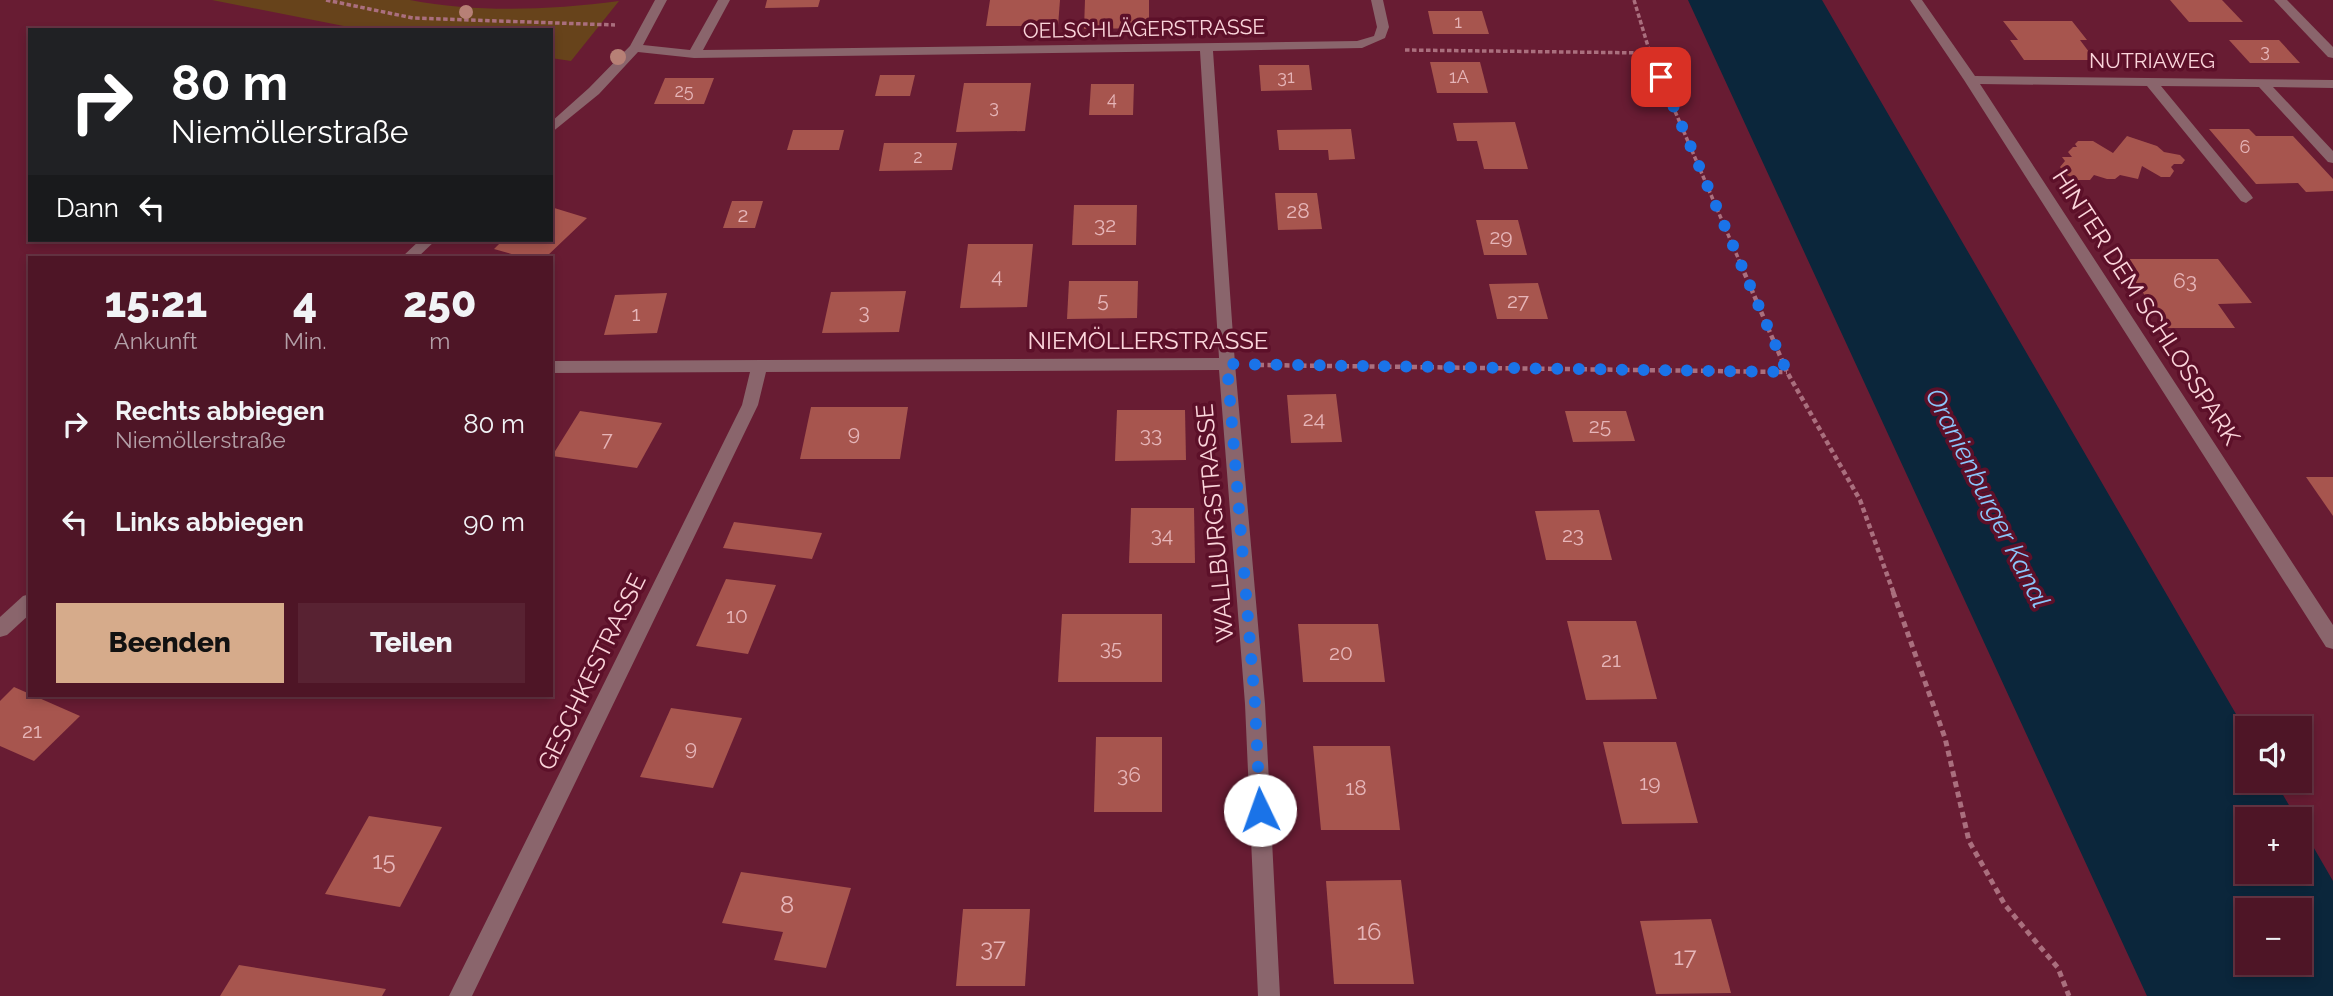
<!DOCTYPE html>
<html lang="de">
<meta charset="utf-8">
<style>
:root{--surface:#4e1526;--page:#582232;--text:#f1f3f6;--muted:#b39fa7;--line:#653443;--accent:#d6ab8b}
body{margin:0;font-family:Raleway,sans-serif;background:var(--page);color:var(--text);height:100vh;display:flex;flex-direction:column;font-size:26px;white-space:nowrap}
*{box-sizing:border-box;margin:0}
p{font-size:23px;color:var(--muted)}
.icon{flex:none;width:38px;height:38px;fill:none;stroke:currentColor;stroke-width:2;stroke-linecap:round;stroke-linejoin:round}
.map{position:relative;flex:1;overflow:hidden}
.side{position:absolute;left:28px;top:256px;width:525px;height:441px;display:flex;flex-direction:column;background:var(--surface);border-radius:0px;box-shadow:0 4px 10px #0003,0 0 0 2px var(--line)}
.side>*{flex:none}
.banner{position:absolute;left:28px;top:28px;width:525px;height:214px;border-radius:0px;box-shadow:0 4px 10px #0003,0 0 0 2px var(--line);background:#202124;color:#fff;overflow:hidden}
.buttons{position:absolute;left:2235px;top:716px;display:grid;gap:14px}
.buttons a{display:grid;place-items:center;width:77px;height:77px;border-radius:0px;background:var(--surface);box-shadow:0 4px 10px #0003,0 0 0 2px var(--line);font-size:35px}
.pin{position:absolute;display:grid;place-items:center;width:60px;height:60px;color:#fff;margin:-30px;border-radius:14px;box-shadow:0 4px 10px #0006}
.me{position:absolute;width:77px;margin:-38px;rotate:357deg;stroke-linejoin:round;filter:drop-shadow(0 0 5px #0008)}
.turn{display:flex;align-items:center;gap:24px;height:147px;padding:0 28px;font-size:32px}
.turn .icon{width:91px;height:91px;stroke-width:2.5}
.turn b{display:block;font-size:49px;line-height:60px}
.then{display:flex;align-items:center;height:66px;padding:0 28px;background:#0003;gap:14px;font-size:26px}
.eta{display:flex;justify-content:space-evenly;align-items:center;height:119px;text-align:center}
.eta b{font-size:42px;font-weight:800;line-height:49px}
.primary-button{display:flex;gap:14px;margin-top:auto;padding:14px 28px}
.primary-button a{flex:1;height:80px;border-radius:0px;background:var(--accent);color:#111;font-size:28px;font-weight:800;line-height:80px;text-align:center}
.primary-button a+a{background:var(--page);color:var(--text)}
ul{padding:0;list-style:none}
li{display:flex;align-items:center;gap:21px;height:98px;padding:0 28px}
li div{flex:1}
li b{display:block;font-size:26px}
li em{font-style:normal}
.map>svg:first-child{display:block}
.green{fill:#67431b}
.water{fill:#0b263b;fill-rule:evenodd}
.building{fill:#a7554e}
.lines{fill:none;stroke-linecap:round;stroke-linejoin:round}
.path-far2{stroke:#aa6f7e;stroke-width:3.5;stroke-dasharray:4.5 2.5;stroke-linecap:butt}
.path-far1{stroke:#aa6f7e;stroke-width:4.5;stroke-dasharray:5 3.5;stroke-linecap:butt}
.path{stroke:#aa6f7e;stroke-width:5;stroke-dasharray:6 4.5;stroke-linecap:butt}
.minor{fill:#8a656c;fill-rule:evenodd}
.tree{fill:#b78076}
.route{stroke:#1a73e8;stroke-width:12;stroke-dasharray:0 21.6}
.labels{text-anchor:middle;stroke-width:7;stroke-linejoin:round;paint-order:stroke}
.far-number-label{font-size:18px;fill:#e6b5b8}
.far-street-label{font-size:21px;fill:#fbd5db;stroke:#5c1029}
.number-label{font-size:21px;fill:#e6b5b8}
.street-label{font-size:24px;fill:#fbd5db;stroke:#5c1029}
.near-number-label{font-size:24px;fill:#e6b5b8}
.water-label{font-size:26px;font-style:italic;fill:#8bc6fa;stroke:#5c1029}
</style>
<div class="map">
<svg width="2333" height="996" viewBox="0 0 2333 996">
<rect width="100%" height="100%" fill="#681c33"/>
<path class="green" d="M 212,0 L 410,0 C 478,13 550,10 619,1 L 571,61 L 551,58 L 551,30 L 364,30 Z"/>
<path class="water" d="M 1688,0 L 1822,0 L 2247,733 L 2247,780 L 2275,781 L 2297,819 L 2247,819 L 2247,872 L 2300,872 L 2300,824 L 2333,881 L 2333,996 L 2147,996 ZM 2247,910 L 2300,910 L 2300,962 L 2247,962 Z"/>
<g class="building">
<polygon points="767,0 820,0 818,7 765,8"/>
<polygon points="990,0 1060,0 1058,26 986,26"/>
<polygon points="1085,0 1149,0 1149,28 1084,29"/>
<polygon points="2170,0 2222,0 2243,22 2189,22"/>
<polygon points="1428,11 1482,11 1489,34 1433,34"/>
<polygon points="2003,21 2072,21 2087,40 2080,40 2095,60 2024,60 2010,40 2018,40"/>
<polygon points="2229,40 2279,40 2300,63 2250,63"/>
<polygon points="1430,62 1480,62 1488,93 1437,93"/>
<polygon points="1259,65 1309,65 1312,90 1261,91"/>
<polygon points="880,75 915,75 910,96 875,96"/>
<polygon points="665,78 714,78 704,104 654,104"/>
<polygon points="964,83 1031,83 1025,131 956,132"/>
<polygon points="1091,84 1134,84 1133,115 1089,115"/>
<polygon points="1515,122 1528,169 1484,169 1477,141 1457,141 1453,123"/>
<polygon points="1351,129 1355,159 1329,160 1328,150 1279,150 1277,130"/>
<polygon points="2209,129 2249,129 2256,136 2293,136 2333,179 2333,191 2306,192 2298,183 2256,184"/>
<polygon points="793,130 844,130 839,150 787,150"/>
<polygon points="2127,136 2157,146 2164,152 2180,155 2185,160 2182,164 2174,164 2171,167 2174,171 2170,177 2161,177 2142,166 2138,179 2120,175 2115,179 2107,179 2094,175 2090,180 2078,180 2065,174 2060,167 2065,161 2062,157 2072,157 2068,152 2073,147 2077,147 2075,144 2078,141 2093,141 2113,153"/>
<polygon points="884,143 957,143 952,170 879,171"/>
<polygon points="1275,193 1317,193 1322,229 1278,230"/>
<polygon points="732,201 763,201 755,228 723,228"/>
<polygon points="1074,205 1137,205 1136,245 1072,245"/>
<polygon points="551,207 587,218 546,257 522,257 494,249 503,240 551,240"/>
<polygon points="1476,220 1518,220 1527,255 1484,255"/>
<polygon points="968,244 1033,244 1027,307 960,308"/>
<polygon points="2120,259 2218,259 2252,303 2218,304 2235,328 2167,328"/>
<polygon points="1069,281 1138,281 1137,318 1067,319"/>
<polygon points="1538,283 1548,319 1497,319 1489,284"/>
<polygon points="906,291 899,332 822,333 831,292"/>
<polygon points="667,293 657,333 604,335 615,295"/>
<polygon points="1336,394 1342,442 1291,443 1287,395"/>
<polygon points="811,407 908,407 900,459 800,459"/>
<polygon points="1117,410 1185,410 1186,460 1115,461"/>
<polygon points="580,411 662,423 637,468 552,456"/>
<polygon points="1565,411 1626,411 1635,441 1573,442"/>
<polygon points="2306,477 2333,477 2333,516"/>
<polygon points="1131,508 1194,508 1195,563 1129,563"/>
<polygon points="1599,510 1612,560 1546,560 1535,511"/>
<polygon points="734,522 822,533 812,559 723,548"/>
<polygon points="726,579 776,585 748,654 696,646"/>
<polygon points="1062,614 1162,614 1162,682 1058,682"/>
<polygon points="1567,621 1636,621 1657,699 1586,700"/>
<polygon points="1298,624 1378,624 1385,682 1303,682"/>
<polygon points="14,687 80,716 34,761 0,746 0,701"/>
<polygon points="671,708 742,718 713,788 640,777"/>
<polygon points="1096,737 1162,737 1162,812 1094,812"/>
<polygon points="1603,742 1676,742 1698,823 1622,824"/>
<polygon points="1313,746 1390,746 1400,830 1321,830"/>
<polygon points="369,816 442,827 400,907 325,894"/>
<polygon points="741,872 851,888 826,968 774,960 783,932 722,923"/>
<polygon points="1401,880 1414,984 1334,984 1326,881"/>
<polygon points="963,909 1030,909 1025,986 956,986"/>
<polygon points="1711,919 1731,993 1656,994 1640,921"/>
<polygon points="239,965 386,989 382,996 220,996"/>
</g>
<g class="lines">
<g class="path-far2">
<polyline points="326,0 413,18 615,25"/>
<polyline points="1634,0 1650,53 1742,267"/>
<polyline points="1405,50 1650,53"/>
</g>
<g class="path-far1">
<polyline points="1741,265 1787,372 1860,500 1894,594"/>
<polyline points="1259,365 1787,372"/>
</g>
<polyline class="path" points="1893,592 1945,738 1969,841 2005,905 2058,968 2069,996"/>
<g class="minor">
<polygon points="655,0 667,0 643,45 690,50 718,0 730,0 703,50 1357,41 1374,36 1377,27 1371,0 1383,0 1389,27 1385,38 1362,48 1213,51 1235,364 1265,704 1280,996 1258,996 1245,704 1219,370 766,372 758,405 472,996 449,996 742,405 750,372 551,373 551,361 1219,358 1200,51 694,58 638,52 599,94 551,133 551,122 589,88 630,46"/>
<polygon points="1910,0 1922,0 1975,76 2333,80 2333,88 2273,87 2333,151 2333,163 2328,162 2259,87 2161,86 2251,195 2253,198 2246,203 2241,201 2147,86 1980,84 2333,625 2333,649 2326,647 1964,80"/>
<polygon points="2274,0 2287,0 2333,47 2333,58 2328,57"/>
<polygon points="420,240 436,240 418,257 402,257"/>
<polygon points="30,594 30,614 7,635 0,637 0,617 23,596"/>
</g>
</g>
<g class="tree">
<circle cx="466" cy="12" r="7"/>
<circle cx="618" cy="57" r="8"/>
</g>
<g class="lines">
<polyline class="route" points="1260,810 1255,704 1227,364 1787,372 1661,77"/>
</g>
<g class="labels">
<g class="far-number-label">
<text x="1458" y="28">1</text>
<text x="2265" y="57">3</text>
<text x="1286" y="83">31</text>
<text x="1459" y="83">1A</text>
<text x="684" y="97">25</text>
<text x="1112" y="105">4</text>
<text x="994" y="113">3</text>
<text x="2245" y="153">6</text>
<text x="918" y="163">2</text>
</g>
<g class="far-street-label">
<text transform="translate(1144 29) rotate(-1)" y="7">OELSCHLÄGERSTRASSE</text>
<text x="2152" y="68">NUTRIAWEG</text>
</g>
<g class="number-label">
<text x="1298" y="218">28</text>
<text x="743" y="222">2</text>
<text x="1105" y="232">32</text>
<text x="1501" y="244">29</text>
<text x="997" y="283">4</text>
<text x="2185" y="288">63</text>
<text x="1103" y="307">5</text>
<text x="1518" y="308">27</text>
<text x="864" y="319">3</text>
<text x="636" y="321">1</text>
<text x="1314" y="426">24</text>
<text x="1600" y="433">25</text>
<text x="854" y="440">9</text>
<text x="1151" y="442">33</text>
<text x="607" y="446">7</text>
<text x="1162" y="542">34</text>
<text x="1573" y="542">23</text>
<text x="737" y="623">10</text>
<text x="1111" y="655">35</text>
<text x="1341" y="660">20</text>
<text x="1611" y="667">21</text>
<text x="32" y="738">21</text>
<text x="691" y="755">9</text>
<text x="1129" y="782">36</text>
<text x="1650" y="790">19</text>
<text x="1356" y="795">18</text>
</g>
<g class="street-label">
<text transform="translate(2146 307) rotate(57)" y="8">HINTER DEM SCHLOSSPARK</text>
<text x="1148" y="349">NIEMÖLLERSTRASSE</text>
<text transform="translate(1215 523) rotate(-95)" y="8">WALLBURGSTRASSE</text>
<text transform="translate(592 672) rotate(-64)" y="8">GESCHKESTRASSE</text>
</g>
<g class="near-number-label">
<text x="384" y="869">15</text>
<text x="787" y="913">8</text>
<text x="1369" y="940">16</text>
<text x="993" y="956">37</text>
<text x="1685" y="965">17</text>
</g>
<g class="water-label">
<text transform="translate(1988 498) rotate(63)" y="9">Oranienburger Kanal</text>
</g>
</g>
</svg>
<div class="buttons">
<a><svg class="icon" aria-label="sound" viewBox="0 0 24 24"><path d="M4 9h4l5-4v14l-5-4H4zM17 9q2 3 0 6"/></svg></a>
<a>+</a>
<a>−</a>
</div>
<div class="pin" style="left:1661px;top:77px;background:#d93025"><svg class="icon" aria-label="arrive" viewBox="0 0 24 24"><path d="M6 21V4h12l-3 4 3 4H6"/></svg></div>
<svg class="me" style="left:1260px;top:810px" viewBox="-20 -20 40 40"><circle r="19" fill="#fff"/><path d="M0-13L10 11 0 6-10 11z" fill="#1a73e8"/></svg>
<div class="banner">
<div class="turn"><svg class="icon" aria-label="right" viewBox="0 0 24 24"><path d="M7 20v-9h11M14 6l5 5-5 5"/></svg><div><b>80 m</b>Niemöllerstraße</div></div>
<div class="then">Dann<svg class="icon" aria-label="left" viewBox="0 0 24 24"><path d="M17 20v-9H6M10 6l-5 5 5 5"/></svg></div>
</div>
<section class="side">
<div class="eta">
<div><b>15:21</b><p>Ankunft</p></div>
<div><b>4</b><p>Min.</p></div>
<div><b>250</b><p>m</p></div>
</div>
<ul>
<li><svg class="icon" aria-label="right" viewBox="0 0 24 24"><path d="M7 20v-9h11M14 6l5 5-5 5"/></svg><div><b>Rechts abbiegen</b><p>Niemöllerstraße</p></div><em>80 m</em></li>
<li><svg class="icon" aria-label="left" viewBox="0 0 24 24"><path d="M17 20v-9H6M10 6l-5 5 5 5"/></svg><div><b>Links abbiegen</b></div><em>90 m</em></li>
</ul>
<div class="primary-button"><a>Beenden</a><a>Teilen</a></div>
</section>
</div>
